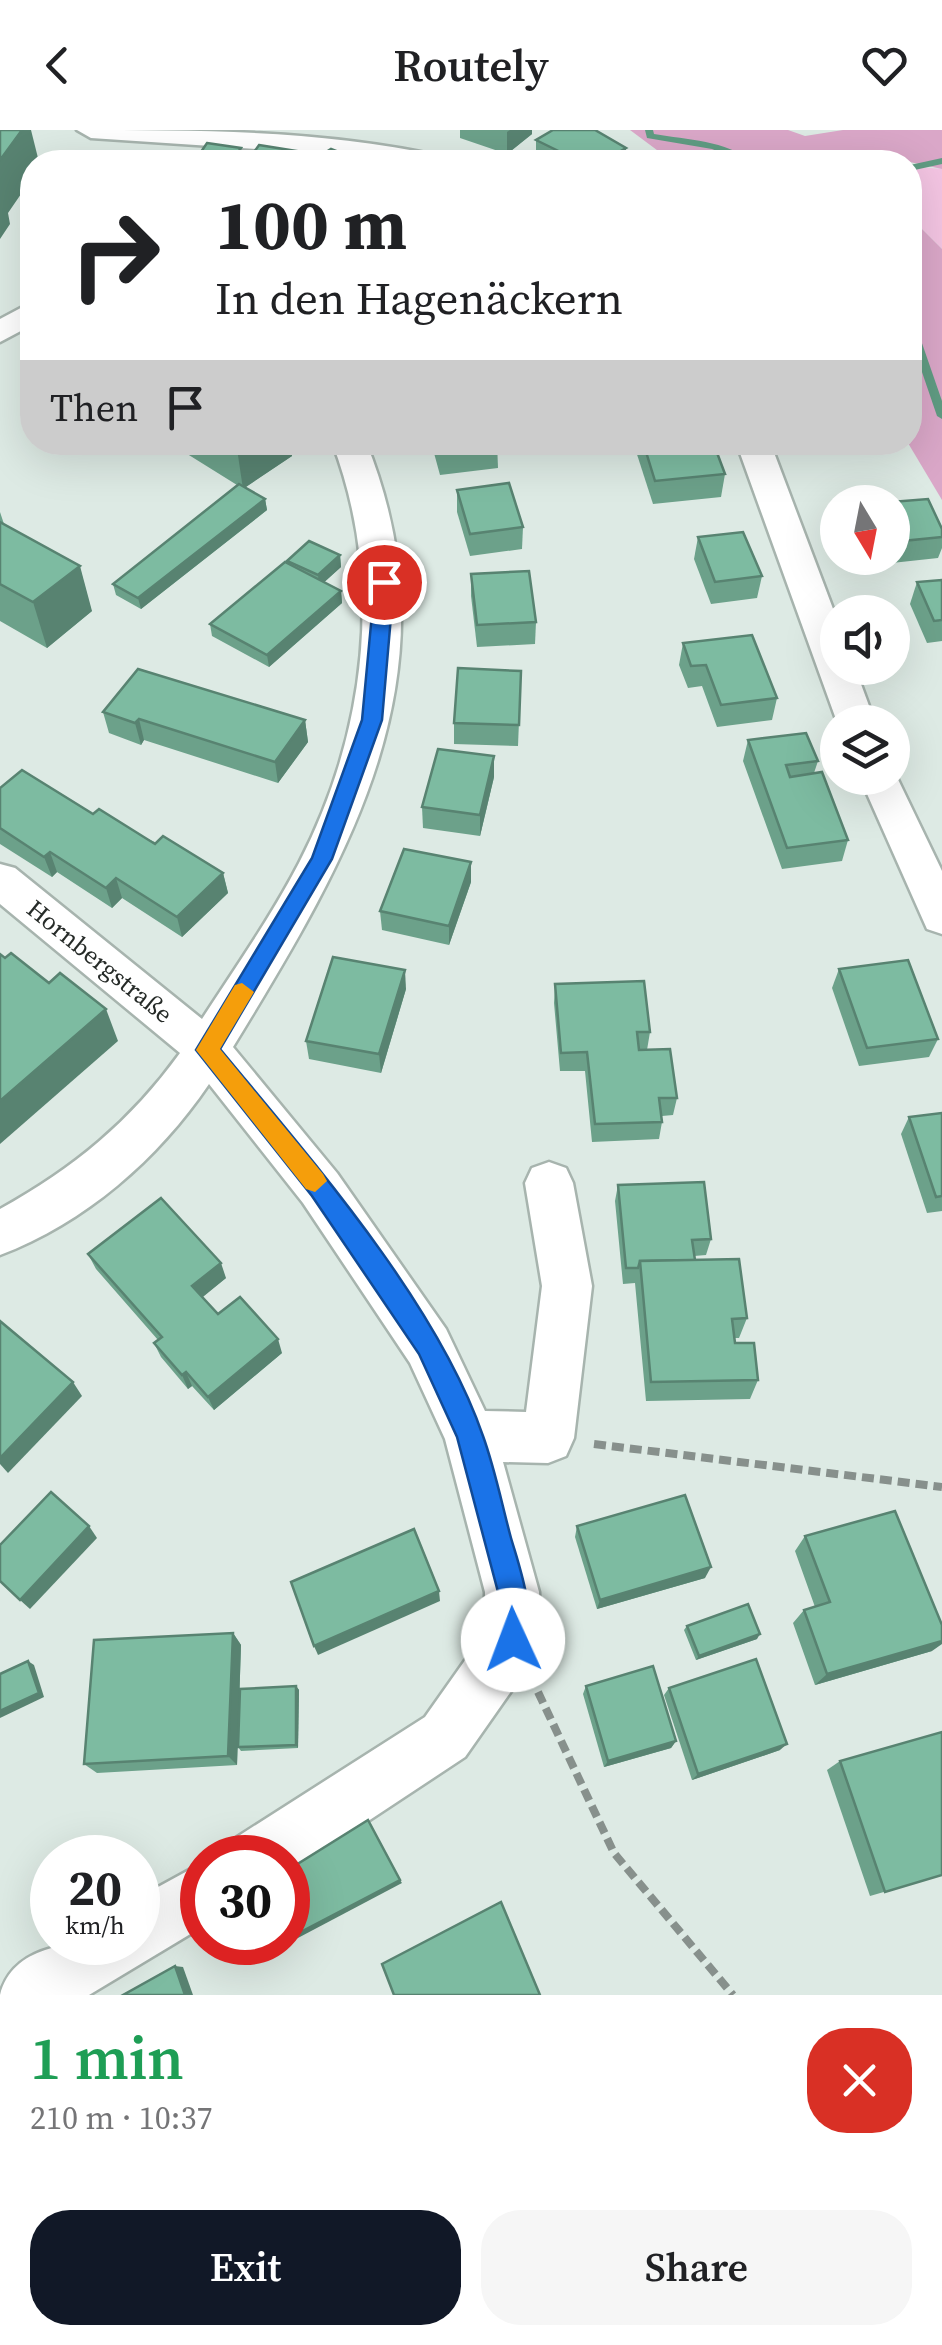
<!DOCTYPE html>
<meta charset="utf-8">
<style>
:root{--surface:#fff;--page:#f6f6f6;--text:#202124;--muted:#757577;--accent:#111827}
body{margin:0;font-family:"Source Serif 4",serif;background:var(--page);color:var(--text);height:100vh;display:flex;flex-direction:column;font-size:38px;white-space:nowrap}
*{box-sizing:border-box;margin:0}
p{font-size:32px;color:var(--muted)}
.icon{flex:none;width:55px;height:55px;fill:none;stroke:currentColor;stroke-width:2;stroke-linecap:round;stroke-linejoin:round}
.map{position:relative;height:1865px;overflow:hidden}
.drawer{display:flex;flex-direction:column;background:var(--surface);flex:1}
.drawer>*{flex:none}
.guide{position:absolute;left:20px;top:20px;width:902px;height:305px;border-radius:40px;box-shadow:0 10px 40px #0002;background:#fff;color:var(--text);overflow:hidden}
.needle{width:65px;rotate:170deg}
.buttons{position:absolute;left:820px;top:355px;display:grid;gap:20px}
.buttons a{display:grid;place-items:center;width:90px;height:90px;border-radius:50%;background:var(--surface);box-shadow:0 10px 40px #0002;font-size:50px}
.speed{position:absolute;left:30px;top:1705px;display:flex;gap:20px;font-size:50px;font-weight:700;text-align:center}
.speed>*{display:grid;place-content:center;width:130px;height:130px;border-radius:50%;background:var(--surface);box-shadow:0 10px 40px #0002;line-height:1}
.speed small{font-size:25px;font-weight:400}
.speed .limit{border:15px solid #d22;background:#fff;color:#111}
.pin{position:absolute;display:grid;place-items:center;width:85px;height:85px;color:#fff;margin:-42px;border:5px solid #fff;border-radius:50%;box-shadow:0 2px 10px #0007}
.me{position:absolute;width:110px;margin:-55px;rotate:358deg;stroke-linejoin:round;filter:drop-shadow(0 0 8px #0008)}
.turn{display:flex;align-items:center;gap:35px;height:210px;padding:0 30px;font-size:45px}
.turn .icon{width:130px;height:130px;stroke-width:2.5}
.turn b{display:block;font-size:70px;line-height:85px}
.then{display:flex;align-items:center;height:95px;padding:0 30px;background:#0003;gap:20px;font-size:38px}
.round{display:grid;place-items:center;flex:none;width:105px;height:105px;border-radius:40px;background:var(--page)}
.head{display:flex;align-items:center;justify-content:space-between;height:170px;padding:0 30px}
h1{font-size:60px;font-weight:600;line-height:75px;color:#1e9e55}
.cta{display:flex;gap:20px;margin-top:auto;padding:20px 30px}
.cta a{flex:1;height:115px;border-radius:40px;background:var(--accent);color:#fff;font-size:40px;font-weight:600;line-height:115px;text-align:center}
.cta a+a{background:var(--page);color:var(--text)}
header{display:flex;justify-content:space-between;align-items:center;height:130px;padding:0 30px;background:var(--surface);font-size:45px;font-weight:600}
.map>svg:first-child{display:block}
.green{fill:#f3c4e2}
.forest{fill:#daa7c8}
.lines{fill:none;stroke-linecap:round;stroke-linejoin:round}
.stream{fill:#609c83;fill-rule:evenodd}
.minor-casing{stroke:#a7b4ae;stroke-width:5}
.path{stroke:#87908c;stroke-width:8;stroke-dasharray:12 6;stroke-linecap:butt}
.minor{fill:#fff;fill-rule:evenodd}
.wall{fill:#6ca18a}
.shaded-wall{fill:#588371}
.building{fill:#7dbba1;stroke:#588371;stroke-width:2.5}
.route{fill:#1a73e8;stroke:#114b97;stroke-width:2.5}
.slow{fill:#f59e0b}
.labels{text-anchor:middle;stroke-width:9;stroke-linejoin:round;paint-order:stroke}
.street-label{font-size:25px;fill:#262b28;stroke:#fff}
</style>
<header><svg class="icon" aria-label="back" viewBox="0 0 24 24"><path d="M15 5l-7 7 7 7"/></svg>Routely<svg class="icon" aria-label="heart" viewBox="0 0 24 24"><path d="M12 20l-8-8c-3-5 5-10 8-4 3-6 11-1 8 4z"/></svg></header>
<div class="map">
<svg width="942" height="1865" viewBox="0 0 942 1865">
<rect width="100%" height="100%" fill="#ddeae4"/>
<polygon class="green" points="910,36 942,39 942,119 910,87"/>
<g class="forest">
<polygon points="630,0 788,0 805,6 843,0 942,0 942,39 910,32 673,32"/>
<polygon points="910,87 942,119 942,370 908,313"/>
</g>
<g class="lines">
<g class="stream">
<path d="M 645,0 L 653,0 L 654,4 C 688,10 725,10 753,32 L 744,32 L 712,19 L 647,8 Z"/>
<polygon points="942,28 942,34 910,41 910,35"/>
<polygon points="910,190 915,193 942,271 942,289 937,286 910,207"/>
</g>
<g class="minor-casing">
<g id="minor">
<path d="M 77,0 C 198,0 322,0 440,26 L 444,32 L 390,32 L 360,26 L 91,8 Z"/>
<polygon points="32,172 32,195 0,212 0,189"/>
<path d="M 332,312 L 366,312 C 459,543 351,724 233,917 L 337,1043 L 446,1199 L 485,1281 L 526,1282 L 542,1156 L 525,1053 L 532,1038 L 549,1032 L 566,1038 L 573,1053 L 592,1156 L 574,1308 L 566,1326 L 548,1333 L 503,1332 L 539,1462 L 541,1510 L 533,1530 L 465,1627 L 288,1744 L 288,1728 L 228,1728 L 237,1707 L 425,1587 L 485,1502 L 485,1462 L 445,1309 L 410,1233 L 303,1073 L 209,954 C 158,1029 85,1093 0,1125 L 0,1079 C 73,1039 131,991 180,923 L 0,774 L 0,734 L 15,738 L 202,889 C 235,838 271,787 299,733 C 366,603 385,450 332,312 Z"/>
<polygon points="736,312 770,312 838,492 838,538 855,538 875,592 837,592"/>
<polygon points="892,637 942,741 942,804 927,799 860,648 892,648"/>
<path d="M 202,1733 L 202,1797 L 89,1865 L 0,1865 C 15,1807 90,1812 138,1812 L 138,1768 Z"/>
</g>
</g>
<g class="path">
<polyline points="594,1314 942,1357"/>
<polyline points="538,1562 614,1723 733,1865"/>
</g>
<use href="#minor" class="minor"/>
</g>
<g class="wall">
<polygon points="460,0 532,0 532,4 507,24 460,8"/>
<polygon points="536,10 626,18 625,32 536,32"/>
<polygon points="168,312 290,312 292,326 244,358 265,369 267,380 141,479 116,465 113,454 237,355"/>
<polygon points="431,312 497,312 498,338 440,345"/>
<polygon points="633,312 713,312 725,344 721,367 653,374"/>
<polygon points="457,360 523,397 522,419 470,426 457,382"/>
<polygon points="892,372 942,399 942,418 938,428 864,436 861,428 892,428"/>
<polygon points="0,382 4,394 92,481 47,518 0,491"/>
<polygon points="698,407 762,446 757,468 711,474 694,429"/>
<polygon points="340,425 341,437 324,452 341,461 342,473 269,537 212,506 210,494 287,433 287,431"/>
<polygon points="471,444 536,492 535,514 477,517 471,466"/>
<polygon points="942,450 942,511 927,513 910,474 917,452"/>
<polygon points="683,513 777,568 772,590 717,597 702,556 688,558 679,535"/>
<polygon points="521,541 518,616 454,614 454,593"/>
<polygon points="103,582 305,590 308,612 278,653 144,610 141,615 109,603"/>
<polygon points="748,610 818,631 814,643 848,710 842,731 782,739 743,631"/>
<polygon points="494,647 480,706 423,698 422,677"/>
<polygon points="0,658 93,684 223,743 228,763 182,807 122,768 112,778 57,742 52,747 0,714"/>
<polygon points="471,752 449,815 382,800 380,781"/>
<polygon points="839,839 938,909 929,927 859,936 832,858"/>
<polygon points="555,854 650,902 647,920 677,968 673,985 662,986 662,992 659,1009 592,1012 585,941 560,941 554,873"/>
<polygon points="406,859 381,943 309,929 306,911"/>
<polygon points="942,983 942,1081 927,1083 901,1004 909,987"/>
<polygon points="618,1055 711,1109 706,1125 694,1126 695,1130 747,1188 739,1208 734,1208 735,1213 758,1250 750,1269 646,1271 635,1153 623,1154 615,1071"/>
<polygon points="88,1124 226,1148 202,1167 218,1184 282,1223 214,1280 192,1256 188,1259 161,1227 154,1213 158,1210 96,1139"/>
<polygon points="577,1396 705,1448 597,1479 575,1407"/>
<polygon points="805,1406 932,1521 815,1555 793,1493 804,1480 815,1477 795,1421"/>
<polygon points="687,1496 757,1509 696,1530 684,1500"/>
<polygon points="233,1503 241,1515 237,1635 97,1643 84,1634"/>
<polygon points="296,1556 299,1560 298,1618 241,1621 238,1617"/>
<polygon points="586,1556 676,1611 671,1618 604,1637 583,1564"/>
<polygon points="669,1558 780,1620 692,1650 664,1565"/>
<polygon points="840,1631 942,1745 870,1766 827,1640"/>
</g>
<g class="shaded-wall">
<polygon points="22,0 31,0 39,32 32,32 32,48 8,83 10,94 0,109 0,30"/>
<polygon points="510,0 532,0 532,4 507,24 507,2"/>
<polygon points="241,18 242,32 231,32"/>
<polygon points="626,18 625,32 601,32"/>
<polygon points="296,21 297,32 288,32"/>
<polygon points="236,312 290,312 292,326 243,359"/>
<polygon points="265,369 267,380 141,479 138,468"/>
<polygon points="340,425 341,437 319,457 318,445"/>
<polygon points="80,436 92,481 47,518 33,472"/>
<polygon points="341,461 342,473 269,537 267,525"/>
<polygon points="139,589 144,610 141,615 135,593"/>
<polygon points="305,590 308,612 278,653 275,632"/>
<polygon points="494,626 494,647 480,706 480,685"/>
<polygon points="50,722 57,742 52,747 44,727"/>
<polygon points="471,732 471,752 449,815 449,796"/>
<polygon points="223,743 228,763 182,807 177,787"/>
<polygon points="116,748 122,768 112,778 106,758"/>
<polygon points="405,840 406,859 381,943 379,924"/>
<polygon points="106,879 118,911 0,1014 0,971"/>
<polygon points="221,1133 226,1148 198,1171 192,1156"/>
<polygon points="278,1209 282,1223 214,1280 208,1267"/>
<polygon points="186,1242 192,1256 188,1259 182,1245"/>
<polygon points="73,1252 82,1266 8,1343 0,1334 0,1328"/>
<polygon points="89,1396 97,1408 30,1479 20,1470"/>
<polygon points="711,1437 705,1448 597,1479 600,1470"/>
<polygon points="439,1461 440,1471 318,1525 314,1516"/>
<polygon points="233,1503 241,1515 237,1635 228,1626"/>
<polygon points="760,1504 757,1509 696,1530 699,1526"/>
<polygon points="942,1511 942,1514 932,1521 815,1555 827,1544"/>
<polygon points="28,1531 34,1535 44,1567 0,1588 0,1581"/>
<polygon points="296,1556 299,1560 298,1618 296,1615"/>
<polygon points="676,1611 671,1618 604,1637 608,1631"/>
<polygon points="787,1614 780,1620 692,1650 698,1644"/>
<polygon points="400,1750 402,1753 296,1809 291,1807"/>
<polygon points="175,1836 183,1837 193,1865 185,1865"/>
</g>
<g class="building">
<polygon points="0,0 22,0 0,30"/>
<polygon points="553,0 595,0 626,18 601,32 581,32 536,10"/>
<polygon points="207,13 241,18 231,32 194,32"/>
<polygon points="259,15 296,21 288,32 247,32"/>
<polygon points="331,19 364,32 312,31"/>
<polygon points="437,312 497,312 498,316 440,323"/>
<polygon points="643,312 713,312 725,344 655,351"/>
<polygon points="509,353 523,397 470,404 457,360"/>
<polygon points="239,354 265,369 138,468 113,454"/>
<polygon points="928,369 942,399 942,407 892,412 892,372 891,372"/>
<polygon points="0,392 80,436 33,472 0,454"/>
<polygon points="743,402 762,446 715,452 698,407"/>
<polygon points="309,411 340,425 318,445 287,431"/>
<polygon points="285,432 341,461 267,525 210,494"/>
<polygon points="529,441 536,492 477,495 471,444"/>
<polygon points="942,450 942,490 934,491 917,452"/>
<polygon points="752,505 777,568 721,575 706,535 691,536 683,513"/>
<polygon points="458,538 521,541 519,595 454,593"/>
<polygon points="138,539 305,590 275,632 139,589 135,593 103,582"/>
<polygon points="806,603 818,631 786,635 790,647 822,642 848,710 787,718 748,610"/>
<polygon points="438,619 494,626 480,685 422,677"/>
<polygon points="22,640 93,684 99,679 155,714 163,706 223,743 177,787 116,748 106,758 50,722 44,727 0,698 0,658"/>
<polygon points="404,719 471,732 449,796 380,781"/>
<polygon points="11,823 49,853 60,843 106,879 0,971 0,824 5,828"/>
<polygon points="333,827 405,840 379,924 306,911"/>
<polygon points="908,830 938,909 867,918 839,839"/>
<polygon points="644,851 650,902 637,902 639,920 670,919 677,968 659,968 662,992 595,994 587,922 561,923 555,854"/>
<polygon points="942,983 942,1066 936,1067 909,987"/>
<polygon points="704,1052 711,1109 692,1110 695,1130 640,1131 638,1138 626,1138 618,1055"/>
<polygon points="161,1068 221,1133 192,1156 218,1184 240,1167 278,1209 208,1267 186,1242 182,1245 154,1213 162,1207 88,1124"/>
<polygon points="739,1129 747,1188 732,1189 735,1213 754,1213 758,1250 651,1252 640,1131"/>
<polygon points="0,1191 73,1252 0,1328"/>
<polygon points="51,1362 89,1396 20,1470 0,1451 0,1415"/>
<polygon points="685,1365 711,1437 600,1470 577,1396"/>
<polygon points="895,1381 942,1495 942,1511 827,1544 804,1480 830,1472 805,1406"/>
<polygon points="414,1399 439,1461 314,1516 291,1452"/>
<polygon points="748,1474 760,1504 699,1526 687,1496"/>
<polygon points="233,1503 228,1626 84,1634 94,1510"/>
<polygon points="756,1529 787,1614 698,1644 669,1558"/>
<polygon points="28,1531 39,1563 0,1581 0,1544"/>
<polygon points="653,1536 676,1611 608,1631 586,1556"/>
<polygon points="296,1556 296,1615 238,1617 240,1559"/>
<polygon points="942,1602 942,1745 885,1762 840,1631"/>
<polygon points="368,1690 400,1750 291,1807 288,1801 288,1740"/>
<polygon points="501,1772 540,1865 394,1865 382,1834"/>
<polygon points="175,1836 185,1865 123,1865"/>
</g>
<path class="route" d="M 384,446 L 394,452 L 382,590 L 332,729 L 220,919 C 310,1028 437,1172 483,1306 C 495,1339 502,1375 511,1408 C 521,1442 537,1485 523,1519 L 513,1524 L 503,1519 L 498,1462 L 457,1307 L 419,1224 L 312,1066 L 196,920 L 312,728 L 362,590 L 375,452 Z"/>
<polygon class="slow" points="242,853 254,862 220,919 323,1044 327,1051 315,1062 306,1059 196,920 235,855"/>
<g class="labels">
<g class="street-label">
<text transform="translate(100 831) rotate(39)" y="9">Hornbergstraße</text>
</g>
</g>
</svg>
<div class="buttons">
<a><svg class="needle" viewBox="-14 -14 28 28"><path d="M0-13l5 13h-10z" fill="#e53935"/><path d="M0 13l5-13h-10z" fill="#757577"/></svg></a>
<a><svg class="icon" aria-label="sound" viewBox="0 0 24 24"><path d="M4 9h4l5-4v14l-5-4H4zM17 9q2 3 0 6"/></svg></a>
<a><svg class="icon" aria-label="layers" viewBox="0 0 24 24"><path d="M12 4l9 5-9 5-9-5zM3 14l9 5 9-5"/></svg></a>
</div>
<div class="speed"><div>20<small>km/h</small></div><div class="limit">30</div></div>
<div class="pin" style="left:384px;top:452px;background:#d93025"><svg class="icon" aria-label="arrive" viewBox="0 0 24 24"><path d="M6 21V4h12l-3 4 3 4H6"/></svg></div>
<svg class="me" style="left:513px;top:1510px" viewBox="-20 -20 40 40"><circle r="19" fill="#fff"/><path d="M0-13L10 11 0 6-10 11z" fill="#1a73e8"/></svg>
<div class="guide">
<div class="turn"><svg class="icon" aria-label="right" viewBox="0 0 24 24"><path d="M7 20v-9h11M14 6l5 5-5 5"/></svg><div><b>100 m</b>In den Hagenäckern</div></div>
<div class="then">Then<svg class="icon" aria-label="arrive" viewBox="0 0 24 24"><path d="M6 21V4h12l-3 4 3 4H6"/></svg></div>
</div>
</div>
<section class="drawer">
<div class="head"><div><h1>1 min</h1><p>210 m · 10:37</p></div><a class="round" style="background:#d93025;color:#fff"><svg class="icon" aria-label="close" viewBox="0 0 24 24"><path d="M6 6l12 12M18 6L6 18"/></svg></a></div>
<div class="cta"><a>Exit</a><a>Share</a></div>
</section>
